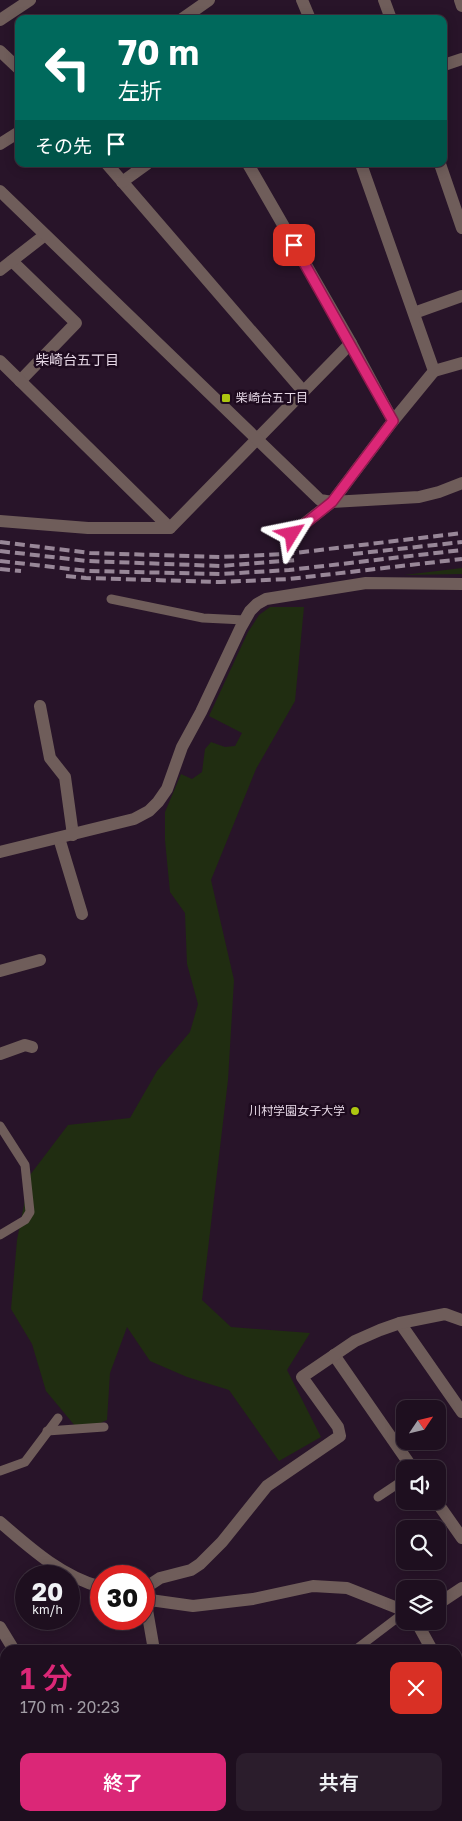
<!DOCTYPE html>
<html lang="ja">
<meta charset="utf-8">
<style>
:root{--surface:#1e0f1f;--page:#2b1d2c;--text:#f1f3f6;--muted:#a19ca4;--line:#3c2f3d;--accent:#db2777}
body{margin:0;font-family:"Golos Text","Noto Sans JP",sans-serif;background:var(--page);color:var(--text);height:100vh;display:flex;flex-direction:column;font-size:19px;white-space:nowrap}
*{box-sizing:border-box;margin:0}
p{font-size:16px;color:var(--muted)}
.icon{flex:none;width:28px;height:28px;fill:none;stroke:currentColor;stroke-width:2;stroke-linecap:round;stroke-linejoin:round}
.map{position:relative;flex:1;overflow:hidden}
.details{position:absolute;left:0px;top:1645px;width:462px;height:176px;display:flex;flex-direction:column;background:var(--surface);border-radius:15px 15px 0 0;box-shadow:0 2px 12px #0003,0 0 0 1px var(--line)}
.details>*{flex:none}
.guide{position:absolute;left:15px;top:15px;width:432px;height:152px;border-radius:10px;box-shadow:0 2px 12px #0003,0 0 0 1px var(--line);background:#00695c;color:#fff;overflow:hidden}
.needle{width:32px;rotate:55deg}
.tools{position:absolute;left:396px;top:1400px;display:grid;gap:10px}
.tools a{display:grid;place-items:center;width:50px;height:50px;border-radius:10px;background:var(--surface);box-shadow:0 2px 12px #0003,0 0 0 1px var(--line);font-size:25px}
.speed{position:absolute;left:15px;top:1565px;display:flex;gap:10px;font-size:25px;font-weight:700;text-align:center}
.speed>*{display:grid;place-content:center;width:65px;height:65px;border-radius:50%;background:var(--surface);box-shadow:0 2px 12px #0003,0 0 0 1px var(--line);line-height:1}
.speed small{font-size:12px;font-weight:400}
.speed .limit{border:8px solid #d22;background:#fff;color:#111}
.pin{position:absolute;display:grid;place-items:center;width:42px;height:42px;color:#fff;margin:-21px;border-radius:10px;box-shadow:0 2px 8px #0006}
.me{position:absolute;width:55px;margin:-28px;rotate:55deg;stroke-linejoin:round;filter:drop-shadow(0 0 4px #0008)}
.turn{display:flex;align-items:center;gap:18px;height:105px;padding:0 20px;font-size:22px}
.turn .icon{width:65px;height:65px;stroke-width:2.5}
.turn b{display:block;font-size:35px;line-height:42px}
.then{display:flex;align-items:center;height:48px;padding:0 20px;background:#0003;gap:10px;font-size:19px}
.round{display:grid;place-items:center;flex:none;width:52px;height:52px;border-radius:10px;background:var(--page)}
.headline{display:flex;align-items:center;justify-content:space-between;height:85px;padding:0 20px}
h1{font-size:30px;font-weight:600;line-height:38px;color:var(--accent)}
.action{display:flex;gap:10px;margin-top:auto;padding:10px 20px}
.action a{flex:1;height:58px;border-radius:10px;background:var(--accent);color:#fff;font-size:20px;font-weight:600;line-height:58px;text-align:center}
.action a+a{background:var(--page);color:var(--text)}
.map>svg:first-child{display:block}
.green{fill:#202d11}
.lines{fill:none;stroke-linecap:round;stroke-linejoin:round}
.service{stroke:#6f5d5a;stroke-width:9}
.minor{stroke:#6f5d5a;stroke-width:12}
.tertiary{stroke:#6f5d5a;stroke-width:12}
.rail{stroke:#988798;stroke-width:4;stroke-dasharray:10 5;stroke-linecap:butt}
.route-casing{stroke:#8e194d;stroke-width:12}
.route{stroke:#db2777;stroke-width:9}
.poi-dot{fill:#adc610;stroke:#1e0b1f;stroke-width:2}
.labels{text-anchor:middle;stroke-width:5;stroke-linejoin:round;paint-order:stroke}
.poi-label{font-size:12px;fill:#e7d9e7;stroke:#1e0b1f;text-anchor:start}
.neighbourhood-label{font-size:14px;fill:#e7d9e7;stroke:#1e0b1f}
</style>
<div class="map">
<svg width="462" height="1821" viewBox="0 0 462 1821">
<rect width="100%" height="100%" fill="#281429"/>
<g class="green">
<polygon points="462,568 462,574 404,575"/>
<polygon points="270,607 304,607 295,701 256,769 211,880 234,980 228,1080 202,1300 231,1327 310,1333 287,1370 321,1437 279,1461 229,1390 187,1377 150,1361 127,1327 110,1373 107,1420 80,1432 46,1391 32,1344 11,1309 17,1240 30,1175 68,1125 130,1118 157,1071 190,1032 198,1004 187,964 185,913 170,892 165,840 165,812 181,774 192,779 202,772 205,749 211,742 225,747 235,746 242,733 209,716 248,632 259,615"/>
</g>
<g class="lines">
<g class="service">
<polyline points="111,599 203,618 244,620"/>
<polyline points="0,1126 25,1165 30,1212 25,1220 0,1235"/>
<polyline points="47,1431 104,1427"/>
<polyline points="0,1471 25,1462 58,1418"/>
<polyline points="378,1497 405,1479"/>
<polyline points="355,1650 405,1612"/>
<polyline points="176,1816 180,1821"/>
<polyline points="206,1821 212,1816"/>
</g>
<g class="minor">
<polyline points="302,0 310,19"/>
<polyline points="384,0 391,19"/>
<polyline points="460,0 462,6"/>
<polyline points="0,20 30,0"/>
<polyline points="0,51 19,69"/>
<polyline points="444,65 462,59"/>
<polyline points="107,164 303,391"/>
<polyline points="248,164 351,343 393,421"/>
<polyline points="440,164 462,228"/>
<polyline points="122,182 147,164"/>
<polyline points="12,261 76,323 20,381"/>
<polyline points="0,270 45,235"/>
<polyline points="414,313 462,296"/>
<polyline points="0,361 170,528"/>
<polyline points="434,371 462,363"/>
<polyline points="0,521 88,528 170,528 351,343"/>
<polyline points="291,534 332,502 393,421 434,371 361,164"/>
<polyline points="40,706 50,758 65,777 73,835"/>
<polyline points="59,838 82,914"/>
<polyline points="0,852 134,819 149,811 158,802 167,789 182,747 201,712 241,627 250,611 257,604 266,599 366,583 462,584"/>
<polyline points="0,971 40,960"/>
<polyline points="0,1054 25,1045 32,1047"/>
<polyline points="400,1323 462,1412"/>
<polyline points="334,1355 413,1469"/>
<polyline points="436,1501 462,1538"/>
<path d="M 0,1522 C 30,1548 62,1577 101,1587"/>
<polyline points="150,1600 193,1606 253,1599 313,1586 347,1588 405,1611"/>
<polyline points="438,1604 462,1588"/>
<polyline points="416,1621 432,1650"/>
<polyline points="0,1627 14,1650"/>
<polyline points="154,1650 147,1610 150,1600 148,1586 160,1578 191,1570 200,1564 222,1542 267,1486 340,1436 338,1427 302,1377 355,1341 380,1330 400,1323 445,1314 462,1320"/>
<polyline points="458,1804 462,1802"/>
<polyline points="294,1816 298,1821"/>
<polyline points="368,1816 372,1821"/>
<polyline points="83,1821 85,1816"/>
<polyline points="413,1821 425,1816"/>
</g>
<g class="tertiary">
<polyline points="182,19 209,0"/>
<polyline points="0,144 19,132"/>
<polyline points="0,191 320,500 332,502 419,497 439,492 462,483"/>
</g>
<g class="rail">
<polyline points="0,542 90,553 221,557 286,554 462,533"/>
<polyline points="0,551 87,561 220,566 296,560"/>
<polyline points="353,554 462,542"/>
<polyline points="0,561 88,571 221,574 289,570 462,550"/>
<polyline points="0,569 21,571"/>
<polyline points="66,576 86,578 220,582 289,579 462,559"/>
</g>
</g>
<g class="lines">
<g class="route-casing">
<polyline id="route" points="292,534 332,502 393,421 294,245"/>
</g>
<use href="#route" class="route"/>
</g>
<g class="poi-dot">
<rect x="221" y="393" width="10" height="10" rx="2.5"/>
<circle cx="355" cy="1111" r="5"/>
</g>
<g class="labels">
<g class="poi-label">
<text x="236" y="402">柴崎台五丁目</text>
<text x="345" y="1115" text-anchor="end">川村学園女子大学</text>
</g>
<g class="neighbourhood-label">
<text x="77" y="365">柴崎台五丁目</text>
</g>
</g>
</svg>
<div class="tools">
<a><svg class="needle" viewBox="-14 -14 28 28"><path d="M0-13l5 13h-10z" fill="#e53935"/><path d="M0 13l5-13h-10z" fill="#a19ca4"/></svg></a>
<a><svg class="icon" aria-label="sound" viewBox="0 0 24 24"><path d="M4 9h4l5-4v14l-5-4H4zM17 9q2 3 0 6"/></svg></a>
<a><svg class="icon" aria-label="search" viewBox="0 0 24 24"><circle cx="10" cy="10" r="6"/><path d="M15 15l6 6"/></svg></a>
<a><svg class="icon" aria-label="layers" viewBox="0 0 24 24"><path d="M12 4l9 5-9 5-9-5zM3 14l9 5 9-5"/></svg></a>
</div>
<div class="speed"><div>20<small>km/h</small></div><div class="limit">30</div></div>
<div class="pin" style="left:294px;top:245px;background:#d93025"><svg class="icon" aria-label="arrive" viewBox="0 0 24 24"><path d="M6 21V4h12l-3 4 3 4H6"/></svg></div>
<svg class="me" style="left:292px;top:534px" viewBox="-20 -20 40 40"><path d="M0-17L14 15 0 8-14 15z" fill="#db2777" stroke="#fff" stroke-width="4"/></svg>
<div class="guide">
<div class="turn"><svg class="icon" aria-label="left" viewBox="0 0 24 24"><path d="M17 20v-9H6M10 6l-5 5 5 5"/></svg><div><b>70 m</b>左折</div></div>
<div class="then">その先<svg class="icon" aria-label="arrive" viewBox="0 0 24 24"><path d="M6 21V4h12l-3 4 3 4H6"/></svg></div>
</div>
<section class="details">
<div class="headline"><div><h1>1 分</h1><p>170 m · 20:23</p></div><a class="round" style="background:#d93025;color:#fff"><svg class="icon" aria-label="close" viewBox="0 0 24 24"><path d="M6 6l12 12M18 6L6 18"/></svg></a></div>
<div class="action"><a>終了</a><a>共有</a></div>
</section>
</div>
